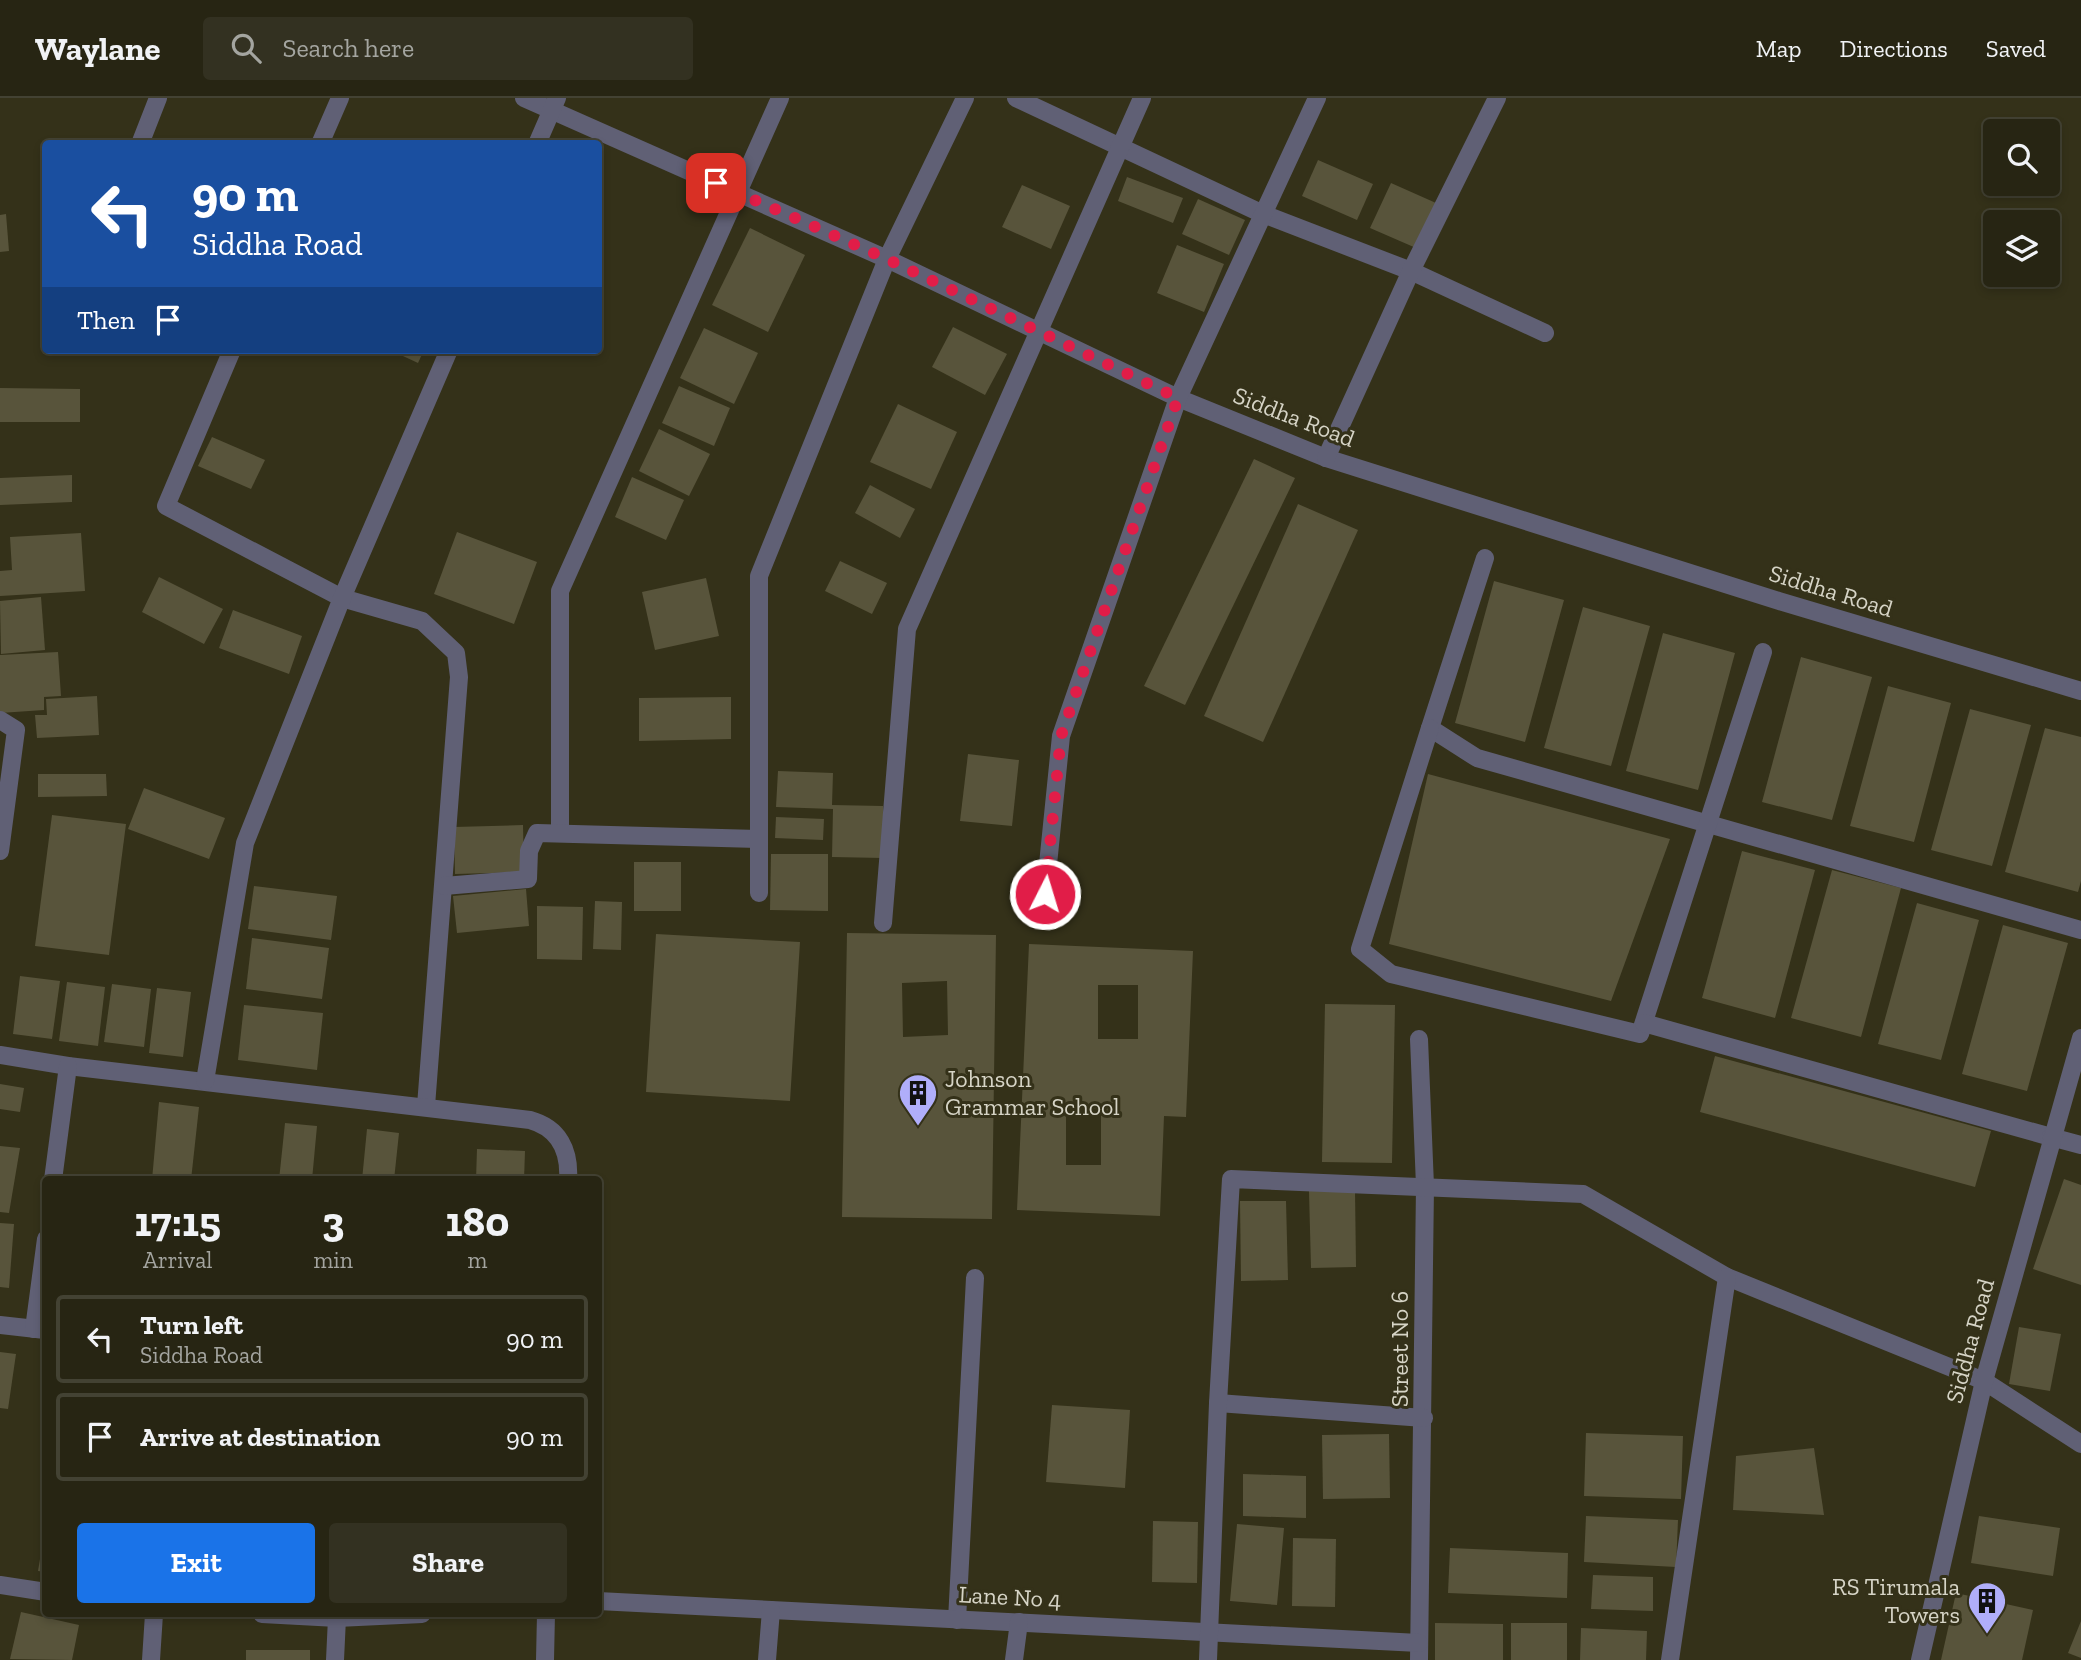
<!DOCTYPE html>
<style>
:root{--surface:#272513;--page:#333121;--text:#f1f3f6;--muted:#a4a5a0;--line:#434233;--accent:#1a73e8}
body{margin:0;font-family:"Zilla Slab",serif;background:var(--page);color:var(--text);height:100vh;display:flex;flex-direction:column;font-size:26px;white-space:nowrap}
*{box-sizing:border-box;margin:0}
p{font-size:23px;color:var(--muted)}
.icon{flex:none;width:38px;height:38px;fill:none;stroke:currentColor;stroke-width:2;stroke-linecap:round;stroke-linejoin:round}
.map{position:relative;flex:1;overflow:hidden}
.sheet{position:absolute;left:42px;top:1078px;width:560px;height:441px;display:flex;flex-direction:column;background:var(--surface);border-radius:7px;box-shadow:0 4px 10px #0003,0 0 0 2px var(--line)}
.sheet>*{flex:none}
.top-card{position:absolute;left:42px;top:42px;width:560px;height:214px;border-radius:7px;box-shadow:0 4px 10px #0003,0 0 0 2px var(--line);background:#1a4fa0;color:#fff;overflow:hidden}
.fabs{position:absolute;left:1983px;top:21px;display:grid;gap:14px}
.fabs a{display:grid;place-items:center;width:77px;height:77px;border-radius:7px;background:var(--surface);box-shadow:0 4px 10px #0003,0 0 0 2px var(--line);font-size:35px}
.pin{position:absolute;display:grid;place-items:center;width:60px;height:60px;color:#fff;margin:-30px;border-radius:14px;box-shadow:0 4px 10px #0006}
.me{position:absolute;width:77px;margin:-38px;rotate:5deg;stroke-linejoin:round;filter:drop-shadow(0 0 5px #0008)}
.turn{display:flex;align-items:center;gap:24px;height:147px;padding:0 35px;font-size:32px}
.turn .icon{width:91px;height:91px;stroke-width:2.5}
.turn b{display:block;font-size:49px;line-height:60px}
.then{display:flex;align-items:center;height:66px;padding:0 35px;background:#0003;gap:14px;font-size:26px}
.eta{display:flex;justify-content:space-evenly;align-items:center;height:119px;text-align:center}
.eta b{font-size:42px;font-weight:700;line-height:49px}
.cta{display:flex;gap:14px;margin-top:auto;padding:14px 35px}
.cta a{flex:1;height:80px;border-radius:7px;background:var(--accent);color:#fff;font-size:28px;font-weight:700;line-height:80px;text-align:center}
.cta a+a{background:var(--page);color:var(--text)}
ul{padding:0;list-style:none}
li{display:flex;align-items:center;gap:21px;height:88px;margin:0 14px 10px;padding:0 21px;border:4px solid var(--line);border-radius:7px}
li div{flex:1}
li b{display:block;font-size:26px}
li em{font-style:normal}
header{display:flex;align-items:center;gap:42px;box-sizing:border-box;height:98px;padding:0 35px;background:var(--surface);border-bottom:2px solid var(--line)}
header strong{font-size:33px}
nav{display:flex;gap:38px;margin-inline-start:auto;font-size:24px}
.search{width:490px;height:63px;background:var(--page);display:flex;align-items:center;gap:18px;box-sizing:border-box;padding:0 24px;border-radius:7px;color:var(--muted);font-size:26px}
.map>svg:first-child{display:block}
.building{fill:#58543b;fill-rule:evenodd}
.lines{fill:none;stroke-linecap:round;stroke-linejoin:round}
.service{stroke:#606075;stroke-width:18}
.minor{stroke:#606075;stroke-width:18}
.route{stroke:#e11d48;stroke-width:12;stroke-dasharray:0 21.6}
.labels{text-anchor:middle;stroke-width:6;stroke-linejoin:round;paint-order:stroke}
.street-label{font-size:24px;fill:#d6d4c6;stroke:#343119}
.poi-label{font-size:24px;fill:#d6d4c6;stroke:#343119;text-anchor:start}
</style>
<header>
<strong>Waylane</strong>
<div class="search"><svg class="icon" aria-label="search" viewBox="0 0 24 24"><circle cx="10" cy="10" r="6"/><path d="M15 15l6 6"/></svg>Search here</div>
<nav><a>Map</a><a>Directions</a><a>Saved</a></nav>
</header>
<div class="map">
<svg width="2081" height="1562" viewBox="0 0 2081 1562">
<rect width="100%" height="100%" fill="#343119"/>
<g class="building">
<polygon points="1318,62 1373,86 1357,122 1302,98"/>
<polygon points="1127,79 1183,100 1173,125 1118,103"/>
<polygon points="1391,85 1436,105 1416,150 1370,130"/>
<polygon points="1022,87 1070,108 1051,151 1002,129"/>
<polygon points="1198,101 1245,122 1229,157 1182,136"/>
<polygon points="6,116 9,153 0,154 0,117"/>
<polygon points="750,130 805,157 768,234 712,207"/>
<polygon points="1177,147 1224,166 1204,214 1157,195"/>
<polygon points="953,229 1007,256 985,297 932,269"/>
<polygon points="704,230 758,255 734,306 680,280"/>
<polygon points="390,252 424,252 418,265"/>
<polygon points="679,288 730,310 714,348 662,325"/>
<polygon points="0,290 80,291 80,324 0,324"/>
<polygon points="898,306 957,334 931,391 870,364"/>
<polygon points="659,331 710,356 689,398 639,373"/>
<polygon points="212,339 265,362 251,391 198,368"/>
<polygon points="1254,361 1295,380 1185,607 1144,588"/>
<polygon points="72,377 72,404 0,407 0,380"/>
<polygon points="632,379 684,402 666,442 615,419"/>
<polygon points="870,387 915,411 900,440 855,415"/>
<polygon points="1298,406 1358,432 1263,644 1204,618"/>
<polygon points="457,434 537,464 514,526 434,496"/>
<polygon points="81,435 85,493 0,498 0,473 12,472 10,439"/>
<polygon points="840,463 887,485 872,516 825,493"/>
<polygon points="159,479 223,511 204,546 142,514"/>
<polygon points="706,480 719,538 655,552 642,494"/>
<polygon points="1494,483 1564,502 1525,644 1455,625"/>
<polygon points="41,499 45,552 1,556 0,503"/>
<polygon points="1583,509 1650,528 1611,668 1544,650"/>
<polygon points="233,512 302,538 289,576 219,550"/>
<polygon points="1663,535 1735,555 1698,692 1626,673"/>
<polygon points="58,554 61,598 44,599 44,612 0,615 0,557"/>
<polygon points="1801,559 1872,579 1832,722 1762,704"/>
<polygon points="1888,588 1951,605 1914,744 1850,728"/>
<polygon points="97,598 99,637 37,640 35,617 47,617 46,601"/>
<polygon points="731,599 731,641 639,643 639,600"/>
<polygon points="1970,611 2031,627 1992,768 1931,752"/>
<polygon points="2045,630 2081,639 2081,783 2078,794 2005,774"/>
<polygon points="968,656 1019,662 1012,728 960,723"/>
<polygon points="778,673 833,675 832,707 883,708 883,760 832,759 833,711 776,709"/>
<polygon points="38,676 106,676 107,698 38,699"/>
<polygon points="1428,676 1670,741 1611,903 1389,846"/>
<polygon points="144,690 225,720 209,761 128,731"/>
<polygon points="52,717 126,726 109,857 35,848"/>
<polygon points="776,719 824,721 823,742 775,740"/>
<polygon points="523,727 524,774 455,776 454,729"/>
<polygon points="1742,753 1815,772 1775,920 1702,900"/>
<polygon points="771,756 828,756 828,813 770,812"/>
<rect x="634" y="764" width="47" height="49"/>
<polygon points="1832,772 1901,790 1861,939 1791,920"/>
<polygon points="254,788 337,798 331,842 248,831"/>
<polygon points="526,791 529,828 457,835 453,798"/>
<polygon points="595,803 622,804 621,852 593,851"/>
<polygon points="1917,805 1979,822 1941,962 1878,946"/>
<polygon points="537,808 583,809 582,862 537,861"/>
<polygon points="2003,827 2068,845 2027,993 1962,976"/>
<path d="M 847,835 L 996,837 L 992,1121 L 842,1119 ZM 947,883 L 948,937 L 903,939 L 902,885 Z"/>
<polygon points="656,836 800,844 790,1003 646,994"/>
<polygon points="252,840 329,850 322,901 246,891"/>
<path d="M 1029,846 L 1193,853 L 1186,1019 L 1164,1018 L 1160,1118 L 1017,1112 ZM 1098,887 L 1138,887 L 1138,941 L 1098,941 ZM 1066,1011 L 1101,1011 L 1101,1067 L 1066,1067 Z"/>
<polygon points="20,878 60,883 52,941 13,936"/>
<polygon points="67,884 105,889 98,948 59,943"/>
<polygon points="112,886 151,891 144,949 104,944"/>
<polygon points="157,890 191,894 183,959 149,955"/>
<polygon points="1325,906 1395,907 1392,1065 1322,1064"/>
<polygon points="244,907 323,915 317,972 238,962"/>
<polygon points="1715,958 1991,1033 1975,1089 1700,1014"/>
<polygon points="0,986 24,990 20,1014 0,1011"/>
<polygon points="159,1004 199,1009 191,1082 152,1082"/>
<polygon points="285,1025 317,1028 312,1082 279,1082"/>
<polygon points="367,1031 399,1035 394,1082 362,1082"/>
<polygon points="0,1048 20,1050 9,1115 0,1114"/>
<polygon points="477,1051 525,1053 524,1082 476,1082"/>
<polygon points="2064,1081 2081,1087 2081,1187 2033,1171"/>
<polygon points="1355,1092 1356,1169 1311,1170 1309,1093"/>
<polygon points="1240,1103 1286,1103 1288,1182 1241,1183"/>
<polygon points="0,1125 14,1126 9,1190 0,1189"/>
<polygon points="2019,1229 2061,1236 2050,1293 2009,1286"/>
<polygon points="0,1254 16,1256 8,1311 0,1310"/>
<polygon points="1052,1307 1130,1312 1125,1390 1046,1384"/>
<polygon points="1586,1335 1683,1338 1681,1401 1584,1398"/>
<polygon points="1389,1336 1390,1400 1323,1401 1322,1337"/>
<polygon points="1814,1350 1824,1417 1733,1412 1736,1358"/>
<polygon points="1243,1376 1306,1378 1306,1420 1243,1418"/>
<polygon points="1586,1418 1678,1422 1676,1469 1584,1464"/>
<polygon points="1979,1418 2060,1430 2053,1478 1971,1465"/>
<polygon points="1153,1423 1198,1424 1197,1485 1152,1484"/>
<polygon points="1237,1426 1284,1430 1277,1507 1230,1503"/>
<polygon points="44,1437 46,1437 46,1474 38,1473"/>
<polygon points="1293,1440 1336,1441 1335,1509 1292,1508"/>
<polygon points="1450,1450 1568,1455 1567,1500 1448,1495"/>
<polygon points="1593,1477 1653,1479 1653,1513 1591,1511"/>
<polygon points="1956,1495 2033,1512 2022,1562 1941,1562"/>
<polygon points="21,1514 79,1527 72,1562 10,1561"/>
<polygon points="2081,1523 2081,1560 2068,1555"/>
<polygon points="1435,1525 1503,1526 1503,1562 1435,1562"/>
<rect x="1511" y="1525" width="56" height="37"/>
<polygon points="1581,1530 1647,1533 1646,1562 1580,1562"/>
<rect x="246" y="1552" width="64" height="10"/>
</g>
<g class="lines">
<g class="service">
<polyline points="1485,460 1430,630 1477,660 2081,832"/>
<polyline points="1430,630 1360,851 1391,876 1640,936 1763,554"/>
<polyline points="1644,925 2051,1039"/>
<polyline points="957,1522 975,1180"/>
</g>
<g class="minor">
<polyline points="524,0 887,161 1178,300 1326,360 1779,503 2081,593"/>
<polyline points="1016,0 1263,116 1411,173 1545,235"/>
<polyline points="140,46 158,0"/>
<polyline points="320,46 340,0"/>
<polyline points="537,46 557,0"/>
<polyline points="232,252 166,408 342,500 422,523 456,555 459,579 426,1008"/>
<polyline points="1326,360 1411,173 1497,0"/>
<polyline points="0,622 16,632 0,753"/>
<polyline points="560,734 560,493 780,0"/>
<polyline points="444,788 528,781 529,753 537,735 758,741"/>
<polyline points="759,795 759,478 887,161 965,0"/>
<polyline points="1045,796 1061,638 1178,300 1317,0"/>
<polyline points="883,825 907,531 1142,0"/>
<polyline points="1419,941 1425,1088 1419,1562"/>
<path d="M 0,957 L 68,968 L 530,1022 C 559,1030 570,1052 568,1082"/>
<polyline points="205,983 245,745 342,500 449,252"/>
<polyline points="2051,1039 2081,1047"/>
<polyline points="53,1082 68,968"/>
<polyline points="0,1227 45,1232"/>
<polyline points="34,1231 46,1141"/>
<polyline points="1218,1305 1424,1320"/>
<polyline points="0,1487 46,1494"/>
<polyline points="598,1503 1419,1545"/>
<polyline points="262,1516 337,1520 422,1516"/>
<polyline points="151,1562 154,1516"/>
<polyline points="335,1562 337,1520"/>
<polyline points="545,1562 546,1516"/>
<polyline points="767,1562 771,1512"/>
<polyline points="1014,1562 1019,1524"/>
<polyline points="1208,1562 1218,1305 1231,1081 1583,1096 1727,1179 1984,1283 2081,1346"/>
<polyline points="1670,1562 1727,1179"/>
<polyline points="1920,1562 1984,1283 2081,940"/>
</g>
</g>
<g class="lines">
<polyline class="route" points="716,85 887,161 1178,300 1061,638 1045,796"/>
</g>
<defs>
<g id="building-pin" transform="scale(2.0125)"><path d="M0 17L-7.5 6A9.5 9.5 0 1 1 7.5 6Z" fill="#b0aefa" stroke="#343119"/><path d="M-4-6H4V6H1V3H-1V6H-4ZM-2.5-4.3h1.7v1.8h-1.7ZM.8-4.3h1.7v1.8H.8ZM-2.5-1h1.7V.8h-1.7ZM.8-1h1.7V.8H.8Z" fill="#111"/></g>
</defs>
<g fill-rule="evenodd">
<use href="#building-pin" x="918" y="995"/>
<use href="#building-pin" x="1987" y="1503"/>
</g>
<g class="labels">
<g class="street-label">
<text transform="translate(1294 319) rotate(21)" y="8">Siddha Road</text>
<text transform="translate(1831 493) rotate(17)" y="8">Siddha Road</text>
<text transform="translate(1970 1243) rotate(-75)" y="8">Siddha Road</text>
<text transform="translate(1400 1251) rotate(-90)" y="8">Street No 6</text>
<text transform="translate(1010 1499) rotate(3)" y="8">Lane No 4</text>
</g>
<g class="poi-label">
<text x="945" y="989">Johnson<tspan x="945" dy="28">Grammar School</tspan></text>
<text x="1960" y="1497" text-anchor="end">RS Tirumala<tspan x="1960" dy="28">Towers</tspan></text>
</g>
</g>
</svg>
<div class="fabs">
<a><svg class="icon" aria-label="search" viewBox="0 0 24 24"><circle cx="10" cy="10" r="6"/><path d="M15 15l6 6"/></svg></a>
<a><svg class="icon" aria-label="layers" viewBox="0 0 24 24"><path d="M12 4l9 5-9 5-9-5zM3 14l9 5 9-5"/></svg></a>
</div>
<div class="pin" style="left:716px;top:85px;background:#d93025"><svg class="icon" aria-label="arrive" viewBox="0 0 24 24"><path d="M6 21V4h12l-3 4 3 4H6"/></svg></div>
<svg class="me" style="left:1045px;top:796px" viewBox="-20 -20 40 40"><circle r="17" fill="#e11d48" stroke="#fff" stroke-width="3"/><path d="M0-11L8 9 0 5-8 9z" fill="#fff"/></svg>
<div class="top-card">
<div class="turn"><svg class="icon" aria-label="left" viewBox="0 0 24 24"><path d="M17 20v-9H6M10 6l-5 5 5 5"/></svg><div><b>90 m</b>Siddha Road</div></div>
<div class="then">Then<svg class="icon" aria-label="arrive" viewBox="0 0 24 24"><path d="M6 21V4h12l-3 4 3 4H6"/></svg></div>
</div>
<section class="sheet">
<div class="eta">
<div><b>17:15</b><p>Arrival</p></div>
<div><b>3</b><p>min</p></div>
<div><b>180</b><p>m</p></div>
</div>
<ul>
<li><svg class="icon" aria-label="left" viewBox="0 0 24 24"><path d="M17 20v-9H6M10 6l-5 5 5 5"/></svg><div><b>Turn left</b><p>Siddha Road</p></div><em>90 m</em></li>
<li><svg class="icon" aria-label="arrive" viewBox="0 0 24 24"><path d="M6 21V4h12l-3 4 3 4H6"/></svg><div><b>Arrive at destination</b></div><em>90 m</em></li>
</ul>
<div class="cta"><a>Exit</a><a>Share</a></div>
</section>
</div>
